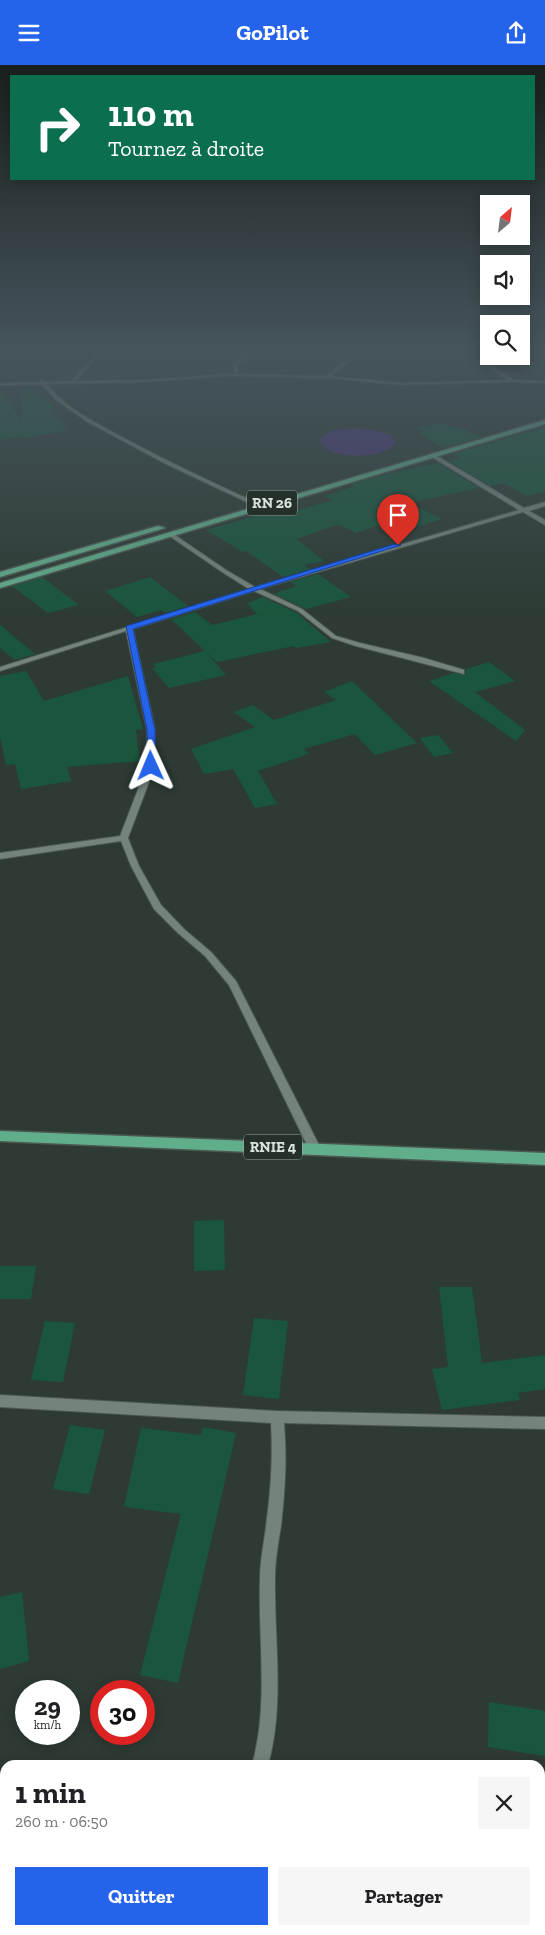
<!DOCTYPE html>
<html lang="fr">
<meta charset="utf-8">
<style>
:root{--surface:#fff;--page:#f6f6f6;--text:#202124;--muted:#757577;--accent:#2563eb}
body{margin:0;font-family:"Zilla Slab",serif;background:var(--page);color:var(--text);height:100vh;display:flex;flex-direction:column;font-size:19px;white-space:nowrap}
*{box-sizing:border-box;margin:0}
p{font-size:16px;color:var(--muted)}
.icon{flex:none;width:28px;height:28px;fill:none;stroke:currentColor;stroke-width:2;stroke-linecap:round;stroke-linejoin:round}
.map{position:relative;flex:1;overflow:hidden}
.sheet{position:absolute;left:0px;top:1695px;width:545px;height:175px;display:flex;flex-direction:column;background:var(--surface);border-radius:15px 15px 0 0;box-shadow:0 2px 12px #0003}
.sheet>*{flex:none}
.guide{position:absolute;left:10px;top:10px;width:525px;height:105px;border-radius:0px;box-shadow:0 2px 12px #0003;background:#0b6e4f;color:#fff;overflow:hidden}
.needle{width:32px;rotate:28deg}
.fabs{position:absolute;left:480px;top:130px;display:grid;gap:10px}
.fabs a{display:grid;place-items:center;width:50px;height:50px;border-radius:0px;background:var(--surface);box-shadow:0 2px 12px #0003;font-size:25px}
.speed{position:absolute;left:15px;top:1615px;display:flex;gap:10px;font-size:25px;font-weight:700;text-align:center}
.speed>*{display:grid;place-content:center;width:65px;height:65px;border-radius:50%;background:var(--surface);box-shadow:0 2px 12px #0003;line-height:1}
.speed small{font-size:12px;font-weight:400}
.speed .limit{border:8px solid #d22;background:#fff;color:#111}
.pin{position:absolute;display:grid;place-items:center;width:42px;height:42px;color:#fff;margin:-51px -21px;border-radius:50% 50% 50% 0;rotate:-45deg;box-shadow:0 0 5px #0007}
.pin .icon{rotate:45deg}
.me{position:absolute;width:55px;margin:-28px;rotate:359deg;stroke-linejoin:round;filter:drop-shadow(0 0 4px #0008)}
.turn{display:flex;align-items:center;gap:18px;height:105px;padding:0 15px;font-size:22px}
.turn .icon{width:65px;height:65px;stroke-width:2.5}
.turn b{display:block;font-size:35px;line-height:42px}
.round{display:grid;place-items:center;flex:none;width:52px;height:52px;border-radius:0px;background:var(--page)}
.headline{display:flex;align-items:center;justify-content:space-between;height:85px;padding:0 15px}
h1{font-size:30px;font-weight:700;line-height:38px}
.button{display:flex;gap:10px;margin-top:auto;padding:10px 15px}
.button a{flex:1;height:58px;border-radius:0px;background:var(--accent);color:#fff;font-size:20px;font-weight:700;line-height:58px;text-align:center}
.button a+a{background:var(--page);color:var(--text)}
header{display:flex;justify-content:space-between;align-items:center;height:65px;padding:0 15px;background:var(--accent);color:#fff;font-size:22px;font-weight:700}
.map>svg:first-child{display:block}
.green{fill:#4b337c}
.building{fill:#1a563d}
.lines{fill:none;stroke-linecap:round;stroke-linejoin:round}
.minor-casing{stroke:#4c5852;stroke-width:2}
.primary-casing{stroke:#4c5852;stroke-width:3}
.minor{fill:#74847b;fill-rule:evenodd}
.primary{fill:#61ae8b;fill-rule:evenodd}
.route{fill:#2563eb;stroke:#184099}
.labels{text-anchor:middle;stroke-width:4;stroke-linejoin:round;paint-order:stroke}
.shield{fill:#23312a;stroke:#a4aea8;stroke-width:1}
.shield-label{font-size:15px;font-weight:bold;fill:#dbe3de}
</style>
<header><svg class="icon" aria-label="menu" viewBox="0 0 24 24"><path d="M4 6h16M4 12h16M4 18h16"/></svg>GoPilot<svg class="icon" aria-label="share" viewBox="0 0 24 24"><path d="M12 15V3M7 8l5-5 5 5M5 13v7h14v-7"/></svg></header>
<div class="map">
<svg width="545" height="1870" viewBox="0 0 545 1870">
<rect width="100%" height="100%" fill="#2d3b34"/>
<path class="green" d="M 359,363 C 372,365 390,365 396,378 C 384,395 326,396 319,375 C 328,363 345,364 359,363 Z"/>
<g class="building">
<polygon points="36,323 55,345 51,346 68,365 23,374 23,371 0,375 0,325 22,356 20,325"/>
<polygon points="445,358 452,362 456,361 481,372 443,383 419,368 423,367 416,362"/>
<polygon points="545,362 545,427 526,431 504,418 490,421 449,396 460,393 452,389"/>
<polygon points="438,398 479,423 410,438 442,454 403,466 386,458 356,468 339,459 297,474 324,496 304,500 310,504 283,512 246,486 243,487 206,465 273,446 280,450 333,435 324,431 353,422 352,419 383,410"/>
<polygon points="318,509 351,532 306,544 274,529 296,521 290,517"/>
<polygon points="42,512 79,540 48,548 12,521"/>
<polygon points="150,512 188,541 165,548 162,545 137,552 105,526"/>
<polygon points="263,532 297,548 331,577 296,583 294,581 217,597 206,587 226,610 169,623 152,603 156,602 153,599 205,586 171,554 195,547 212,560 257,549 247,538"/>
<polygon points="0,560 35,589 15,595 0,583"/>
<polygon points="489,597 515,616 475,627 525,665 516,676 429,616 454,608 465,610 466,604"/>
<polygon points="26,606 44,636 128,611 143,664 136,665 140,696 67,702 71,716 21,724 15,699 6,700 0,671 0,611"/>
<polygon points="352,616 417,678 375,690 355,669 304,684 309,689 258,706 277,739 255,743 233,704 204,709 191,684 255,662 234,647 253,640 274,655 336,635 324,627"/>
<polygon points="438,670 453,688 434,692 420,673"/>
<polygon points="224,1155 225,1205 194,1206 194,1156"/>
<polygon points="0,1201 36,1201 31,1234 0,1234"/>
<polygon points="439,1222 472,1222 482,1298 545,1290 545,1324 518,1328 520,1335 442,1345 432,1304 448,1302"/>
<polygon points="254,1253 288,1256 279,1334 243,1330"/>
<polygon points="45,1256 75,1258 63,1317 31,1315"/>
<polygon points="70,1360 105,1365 89,1429 53,1424"/>
<polygon points="203,1362 236,1368 178,1618 140,1610 181,1449 124,1442 141,1363 201,1370"/>
<polygon points="22,1527 29,1596 0,1604 0,1532"/>
<polygon points="489,1637 545,1646 545,1691 488,1682"/>
</g>
<g class="lines">
<g class="minor-casing">
<g id="minor">
<path d="M 97,288 L 101,288 L 76,316 L 144,315 L 226,309 L 326,311 L 356,288 L 361,288 L 331,311 L 401,318 L 508,315 L 488,302 L 487,291 L 489,290 L 489,291 L 491,291 L 492,300 L 514,315 L 545,316 L 545,318 L 513,317 L 401,320 L 327,313 L 226,311 L 144,317 L 47,319 C 66,344 95,357 122,372 C 165,395 209,416 253,436 L 254,437 L 251,439 L 166,399 L 86,356 L 56,335 L 42,320 L 0,320 L 0,318 L 40,317 L 42,315 L 45,317 L 71,316 Z"/>
<polygon points="243,288 247,288 247,292 237,300 238,308 234,308 233,300 243,292"/>
<polygon points="430,389 434,389 524,443 545,437 545,441 529,446 545,455 545,460 523,447 260,524 302,544 336,571 360,578 424,593 464,605 464,609 356,581 332,573 298,546 254,526 133,564 155,665 155,701 128,773 139,801 161,840 184,864 211,887 236,916 321,1084 319,1087 315,1088 311,1087 309,1084 229,920 205,891 178,868 154,844 131,801 121,776 0,794 0,788 120,771 147,701 147,665 126,566 0,606 0,602 249,524 222,507 168,470 168,468 172,468 226,505 255,522 519,445 430,391"/>
<path d="M 0,1330 L 277,1346 L 545,1352 L 545,1364 L 284,1358 C 287,1395 285,1425 281,1461 C 278,1478 275,1497 275,1514 C 274,1575 285,1640 268,1700 L 252,1700 C 269,1640 258,1575 260,1514 C 260,1496 264,1478 266,1461 C 271,1425 273,1394 271,1358 L 0,1342 Z"/>
<polygon points="190,1865 208,1865 206,1870 188,1870"/>
</g>
</g>
<g class="primary-casing">
<g id="primary">
<polygon points="545,355 545,359 0,523 0,518"/>
<polygon points="158,461 165,463 0,512 0,507"/>
<polygon points="0,1066 545,1088 545,1100 0,1076"/>
</g>
</g>
<use href="#minor" class="minor"/>
<use href="#primary" class="primary"/>
</g>
<linearGradient id="sky" x2="0" y2="1"><stop stop-color="#19201d"/><stop offset="0.52" stop-color="#46555c"/><stop offset="1" stop-color="#46555c" stop-opacity="0"/></linearGradient>
<rect width="545" height="550" fill="url(#sky)"/>
<polygon class="route" points="395,479 401,480 133,564 155,665 156,701 151,704 148,703 147,665 126,561"/>
<g class="labels">
<g class="shield">
<rect x="247" y="425.5" width="50" height="25" rx="4"/>
<rect x="244" y="1069.5" width="58" height="25" rx="4"/>
</g>
<g class="shield-label">
<text x="272" y="443">RN 26</text>
<text x="273" y="1087">RNIE 4</text>
</g>
</g>
</svg>
<div class="fabs">
<a><svg class="needle" viewBox="-14 -14 28 28"><path d="M0-13l5 13h-10z" fill="#e53935"/><path d="M0 13l5-13h-10z" fill="#757577"/></svg></a>
<a><svg class="icon" aria-label="sound" viewBox="0 0 24 24"><path d="M4 9h4l5-4v14l-5-4H4zM17 9q2 3 0 6"/></svg></a>
<a><svg class="icon" aria-label="search" viewBox="0 0 24 24"><circle cx="10" cy="10" r="6"/><path d="M15 15l6 6"/></svg></a>
</div>
<div class="speed"><div>29<small>km/h</small></div><div class="limit">30</div></div>
<div class="pin" style="left:398px;top:480px;background:#d93025"><svg class="icon" aria-label="arrive" viewBox="0 0 24 24"><path d="M6 21V4h12l-3 4 3 4H6"/></svg></div>
<svg class="me" style="left:151px;top:701px" viewBox="-20 -20 40 40"><path d="M0-17L14 15 0 8-14 15z" fill="#2563eb" stroke="#fff" stroke-width="4"/></svg>
<div class="guide">
<div class="turn"><svg class="icon" aria-label="right" viewBox="0 0 24 24"><path d="M7 20v-9h11M14 6l5 5-5 5"/></svg><div><b>110 m</b>Tournez à droite</div></div>
</div>
<section class="sheet">
<div class="headline"><div><h1>1 min</h1><p>260 m · 06:50</p></div><a class="round"><svg class="icon" aria-label="close" viewBox="0 0 24 24"><path d="M6 6l12 12M18 6L6 18"/></svg></a></div>
<div class="button"><a>Quitter</a><a>Partager</a></div>
</section>
</div>
